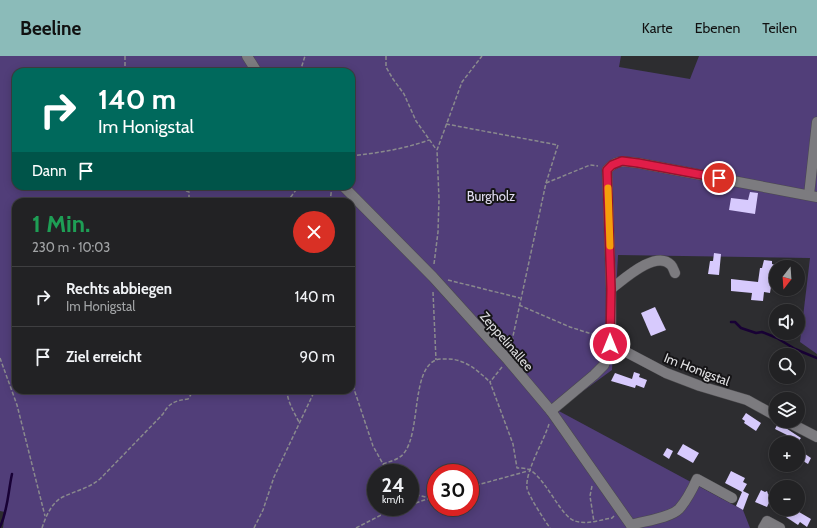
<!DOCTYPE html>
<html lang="de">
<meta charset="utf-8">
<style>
:root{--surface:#222224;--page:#2e2f31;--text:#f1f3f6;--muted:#a2a4a6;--line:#3f3f41;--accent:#8bbbb9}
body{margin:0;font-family:Cabin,sans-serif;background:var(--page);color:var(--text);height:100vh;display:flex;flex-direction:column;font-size:15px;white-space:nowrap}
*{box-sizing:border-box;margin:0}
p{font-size:13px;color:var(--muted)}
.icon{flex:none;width:22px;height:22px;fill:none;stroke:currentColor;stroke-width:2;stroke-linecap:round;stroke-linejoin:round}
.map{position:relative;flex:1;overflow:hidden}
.side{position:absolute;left:12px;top:142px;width:343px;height:196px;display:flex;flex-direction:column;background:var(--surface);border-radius:12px;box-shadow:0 2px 10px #0003,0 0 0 1px var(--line)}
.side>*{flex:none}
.banner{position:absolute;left:12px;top:12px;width:343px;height:122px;border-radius:12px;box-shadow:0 2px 10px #0003,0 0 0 1px var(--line);background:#00695c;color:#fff;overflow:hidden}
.needle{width:26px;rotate:197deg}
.buttons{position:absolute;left:769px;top:204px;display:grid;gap:8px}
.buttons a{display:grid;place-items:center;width:36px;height:36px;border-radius:50%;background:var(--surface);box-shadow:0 2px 10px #0003,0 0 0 1px var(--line);font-size:20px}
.speed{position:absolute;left:367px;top:408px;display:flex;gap:8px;font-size:20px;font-weight:700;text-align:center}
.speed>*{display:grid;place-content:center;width:52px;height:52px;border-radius:50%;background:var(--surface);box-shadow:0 2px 10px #0003,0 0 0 1px var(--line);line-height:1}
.speed small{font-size:10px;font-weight:400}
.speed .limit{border:6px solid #d22;background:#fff;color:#111}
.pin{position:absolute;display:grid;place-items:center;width:34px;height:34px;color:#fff;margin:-17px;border:2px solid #fff;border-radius:50%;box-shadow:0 1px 4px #0007}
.me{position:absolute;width:44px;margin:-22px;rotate:0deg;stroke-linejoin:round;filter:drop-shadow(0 0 3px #0008)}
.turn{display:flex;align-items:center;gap:14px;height:84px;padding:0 20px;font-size:18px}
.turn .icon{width:52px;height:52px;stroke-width:2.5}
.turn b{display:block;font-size:28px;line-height:34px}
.then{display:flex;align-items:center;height:38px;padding:0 20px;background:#0003;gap:8px;font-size:15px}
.round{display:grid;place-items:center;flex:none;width:42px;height:42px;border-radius:21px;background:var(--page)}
.headline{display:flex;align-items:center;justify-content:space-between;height:68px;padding:0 20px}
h1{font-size:24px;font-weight:700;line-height:30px;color:#1e9e55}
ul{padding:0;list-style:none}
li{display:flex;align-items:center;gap:12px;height:60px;padding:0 20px;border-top:1px solid var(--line)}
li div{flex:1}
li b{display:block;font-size:15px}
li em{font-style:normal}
header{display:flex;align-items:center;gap:24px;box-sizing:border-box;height:56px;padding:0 20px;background:var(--accent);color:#111}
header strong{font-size:19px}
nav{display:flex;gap:22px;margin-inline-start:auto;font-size:14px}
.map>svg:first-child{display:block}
.green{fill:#513e79;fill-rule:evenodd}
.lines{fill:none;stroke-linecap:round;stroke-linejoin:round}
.stream{stroke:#180135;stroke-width:2.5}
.building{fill:#d7cafd}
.minor-casing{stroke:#4b4a4d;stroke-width:11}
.path{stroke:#8a8a8d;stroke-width:1.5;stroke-dasharray:4 2;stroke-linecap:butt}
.minor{stroke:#7c7b7f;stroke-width:10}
.route-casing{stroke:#92132f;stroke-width:10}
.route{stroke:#e11d48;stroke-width:7}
.slow{stroke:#f59e0b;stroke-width:7}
.labels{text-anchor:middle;stroke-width:4;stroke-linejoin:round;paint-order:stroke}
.park-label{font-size:13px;fill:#e3def3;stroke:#161517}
.street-label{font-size:13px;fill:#e2e2e4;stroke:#161517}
</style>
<header>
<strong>Beeline</strong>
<nav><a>Karte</a><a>Ebenen</a><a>Teilen</a></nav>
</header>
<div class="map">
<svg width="817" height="472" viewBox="0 0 817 472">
<rect width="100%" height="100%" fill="#2d2d30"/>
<path class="green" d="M 0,0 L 621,0 L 619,11 L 690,23 L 699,0 L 817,0 L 817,298 L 800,286 L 810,202 L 618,199 L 612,314 L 557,354 L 743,454 L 750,472 L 3,472 L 5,456 L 0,455 ZM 16,16 L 351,16 L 351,130 L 16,130 ZM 16,146 L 351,146 L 351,334 L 16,334 ZM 376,417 L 410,417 L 410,451 L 376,451 ZM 436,417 L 470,417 L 470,451 L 436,451 Z"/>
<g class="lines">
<g class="stream">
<polyline points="731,266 735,266 741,272 756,277 762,276 777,282 795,293 817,302"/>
<path d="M 0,471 C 8,454 8,436 12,418"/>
</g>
</g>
<g class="building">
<polygon points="750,136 758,137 755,158 729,154 731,142 748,144"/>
<polygon points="714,197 721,198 719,219 708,218 710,205 713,205"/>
<polygon points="764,204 772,205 772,208 776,209 776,224 772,224 770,237 764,236 763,245 751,244 752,237 731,235 731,223 758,226 760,212 762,212"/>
<polygon points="655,251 666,274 651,280 641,257"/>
<polygon points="634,316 640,318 639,321 647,324 644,332 636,329 635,332 611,325 615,317 632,323"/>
<polygon points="746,357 761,367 756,375 744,367 745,365 742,363"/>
<polygon points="778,367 801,382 797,387 781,387 787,379 775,373"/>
<polygon points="683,388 699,397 693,407 677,398"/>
<polygon points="667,392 673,395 669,403 663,399"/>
<polygon points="802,396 811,402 808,408 798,402"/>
<polygon points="731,415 745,422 743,426 747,428 743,435 749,438 743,454 736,450 742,436 725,427"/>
<polygon points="761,434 765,436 767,435 768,438 772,440 767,451 755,446"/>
<polygon points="792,453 800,453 799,456 811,463 807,471 800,466 798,469 786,461"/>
</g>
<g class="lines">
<g class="minor-casing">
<g id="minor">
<polyline points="247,0 257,16"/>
<polyline points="343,130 433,221 508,304 551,355 633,472"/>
<polyline points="809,139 817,66"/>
<path d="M 611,233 C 623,224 656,193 671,209 C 673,211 674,215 675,217"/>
<polyline points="611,288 666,317 700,330 747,344 776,360"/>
<path d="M 551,355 L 594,319 L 604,309 L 611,288 L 611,233 L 607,114 C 617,102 625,106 638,107 L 817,141"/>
<polyline points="786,365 817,381"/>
<path d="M 631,469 C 644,465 670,462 679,453 C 687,444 692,434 697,423 L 732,442"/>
<polyline points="763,472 767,465 780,472"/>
</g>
</g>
<g class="path">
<polyline points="125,0 125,16"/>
<polyline points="386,0 386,11 393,23 404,38 416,65 436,93"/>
<polyline points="300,16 305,0"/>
<polyline points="446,68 558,89 546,127 510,294"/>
<path d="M 351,100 C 378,97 404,93 429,84"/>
<polyline points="546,127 590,109 598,110"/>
<polyline points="175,130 189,136 189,146"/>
<polyline points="287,146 299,130"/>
<polyline points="330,146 332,130"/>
<polyline points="434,208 438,176 439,143 437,94 462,26 482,0"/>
<polyline points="448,224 520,242"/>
<polyline points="433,236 436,304"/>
<polyline points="519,249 570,271 598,280 602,282"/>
<polyline points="0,302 17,349 45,460"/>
<path d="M 502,311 L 490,326 L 513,388 L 517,412 C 521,412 526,412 530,414 C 546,423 561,461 575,465 C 586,469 600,464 612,462 L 614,460"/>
<polyline points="351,324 373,390 388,417"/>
<path d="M 287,334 C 287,345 294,356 299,366"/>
<path d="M 549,368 C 544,385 525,415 527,432 C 528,439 545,465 550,472"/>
<path d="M 383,408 C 390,405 399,404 404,397 C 421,376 411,314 436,304 C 438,303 442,303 445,303 C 464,302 477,314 490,326"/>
<polyline points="592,430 590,440 594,466"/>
<polyline points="470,431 528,415"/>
<polyline points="410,437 429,442"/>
<polyline points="410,449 436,440"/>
<path d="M 42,472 C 46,460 52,445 65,440 C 78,434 89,432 100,423 L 163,358 C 170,346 175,345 188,343 L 194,334"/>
<polyline points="254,472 263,454 274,421 315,334"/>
<polyline points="356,472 385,457 403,451"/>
</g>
<use href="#minor" class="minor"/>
</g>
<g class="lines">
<g class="route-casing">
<polyline id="route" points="610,288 611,233 607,114 612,109 622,105 638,107 719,122"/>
</g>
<use href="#route" class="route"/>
<polyline class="slow" points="608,132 610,190"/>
</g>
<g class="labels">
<g class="park-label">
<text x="491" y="145">Burgholz</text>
</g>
<g class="street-label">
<text transform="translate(507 285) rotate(49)" y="5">Zeppelinallee</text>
<text transform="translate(697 313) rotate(21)" y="5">Im Honigstal</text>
</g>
</g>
</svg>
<div class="buttons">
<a><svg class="needle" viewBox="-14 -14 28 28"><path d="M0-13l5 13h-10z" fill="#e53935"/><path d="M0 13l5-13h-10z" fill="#a2a4a6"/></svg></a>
<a><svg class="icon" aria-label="sound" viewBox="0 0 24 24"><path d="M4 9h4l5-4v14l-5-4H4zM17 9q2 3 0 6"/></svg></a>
<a><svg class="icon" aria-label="search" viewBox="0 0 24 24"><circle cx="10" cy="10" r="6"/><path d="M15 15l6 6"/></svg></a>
<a><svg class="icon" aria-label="layers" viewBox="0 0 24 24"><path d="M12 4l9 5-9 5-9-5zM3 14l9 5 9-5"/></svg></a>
<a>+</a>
<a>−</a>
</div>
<div class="speed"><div>24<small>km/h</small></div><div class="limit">30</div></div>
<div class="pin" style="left:719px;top:122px;background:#d93025"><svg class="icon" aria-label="arrive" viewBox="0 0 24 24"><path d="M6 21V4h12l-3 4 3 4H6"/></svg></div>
<svg class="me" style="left:610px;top:288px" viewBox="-20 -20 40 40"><circle r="17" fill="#e11d48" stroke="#fff" stroke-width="3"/><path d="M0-11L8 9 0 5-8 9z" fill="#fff"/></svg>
<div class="banner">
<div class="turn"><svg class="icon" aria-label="right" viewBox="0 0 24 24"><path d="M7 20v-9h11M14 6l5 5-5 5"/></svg><div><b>140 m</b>Im Honigstal</div></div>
<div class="then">Dann<svg class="icon" aria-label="arrive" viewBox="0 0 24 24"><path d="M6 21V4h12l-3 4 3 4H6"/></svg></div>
</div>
<section class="side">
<div class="headline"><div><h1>1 Min.</h1><p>230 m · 10:03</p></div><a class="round" style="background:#d93025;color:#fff"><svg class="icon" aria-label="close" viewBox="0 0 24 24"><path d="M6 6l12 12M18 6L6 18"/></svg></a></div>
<ul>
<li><svg class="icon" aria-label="right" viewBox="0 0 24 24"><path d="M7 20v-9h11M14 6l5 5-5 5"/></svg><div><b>Rechts abbiegen</b><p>Im Honigstal</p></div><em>140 m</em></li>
<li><svg class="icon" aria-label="arrive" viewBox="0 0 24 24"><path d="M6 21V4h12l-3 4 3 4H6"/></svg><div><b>Ziel erreicht</b></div><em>90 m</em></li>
</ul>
</section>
</div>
